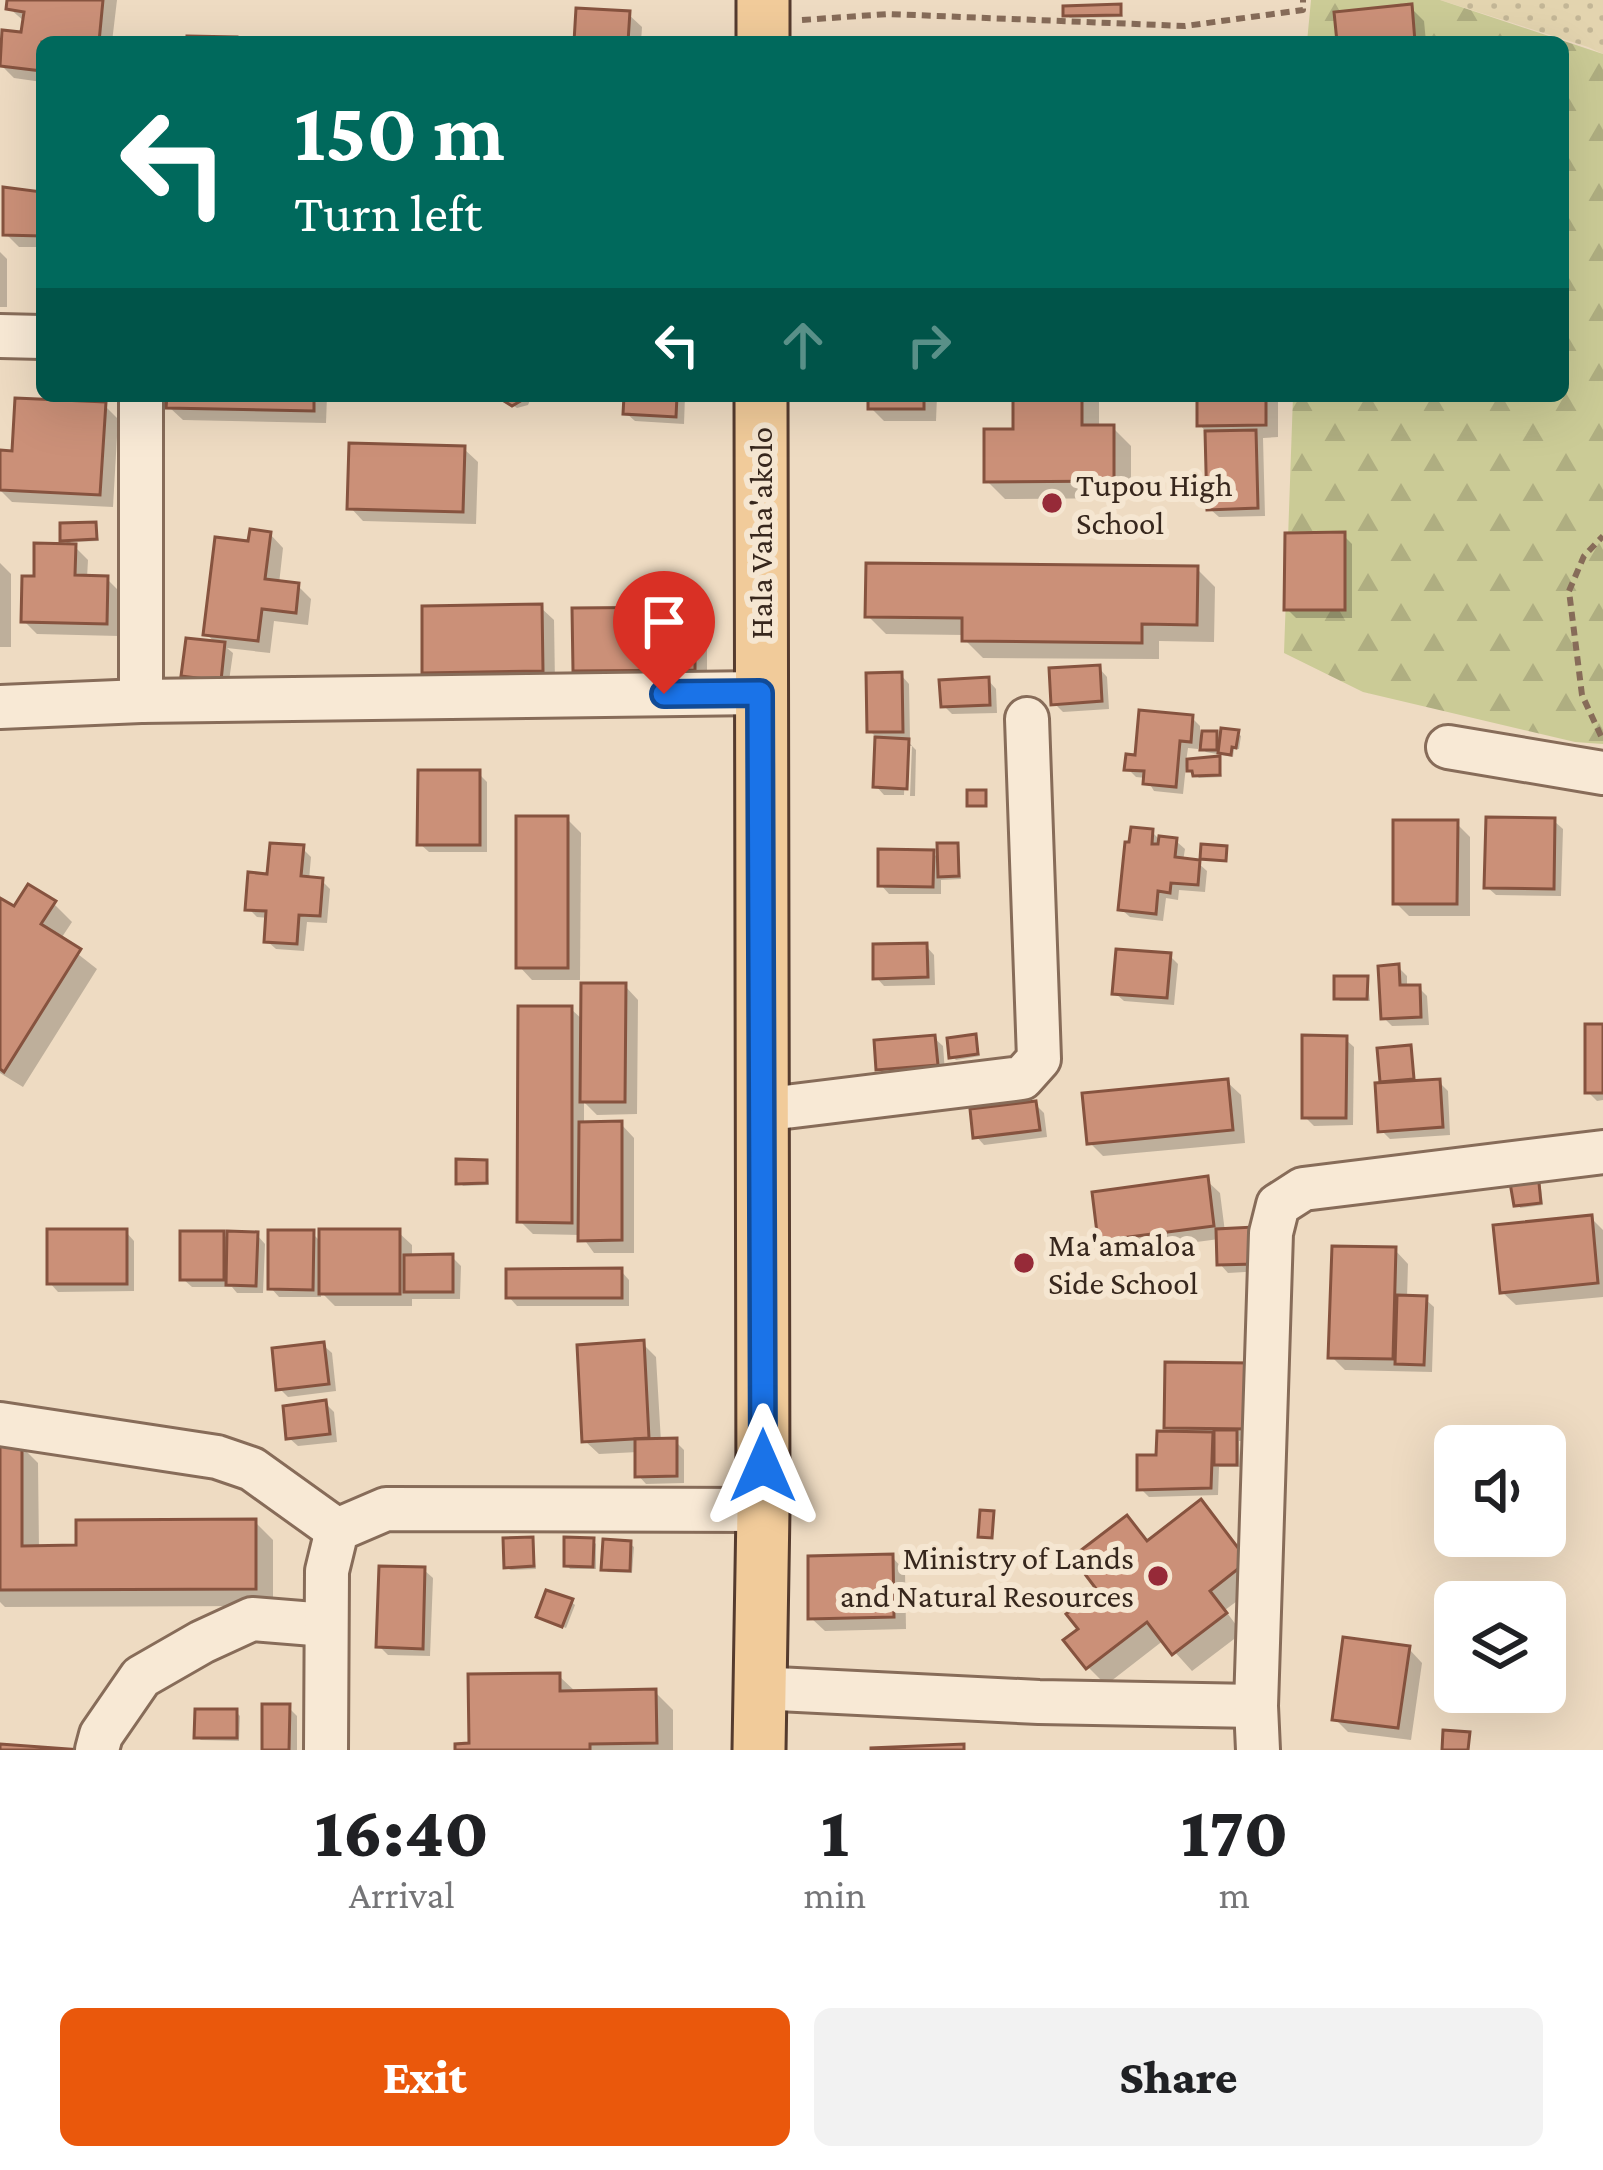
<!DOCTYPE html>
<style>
:root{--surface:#fff;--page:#f2f2f2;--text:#202124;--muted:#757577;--accent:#ea580c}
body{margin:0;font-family:"Crimson Pro",serif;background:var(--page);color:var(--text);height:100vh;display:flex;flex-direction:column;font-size:45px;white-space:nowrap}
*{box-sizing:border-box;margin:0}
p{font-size:39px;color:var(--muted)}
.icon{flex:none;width:66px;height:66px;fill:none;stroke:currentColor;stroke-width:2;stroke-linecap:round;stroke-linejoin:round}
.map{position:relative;height:1750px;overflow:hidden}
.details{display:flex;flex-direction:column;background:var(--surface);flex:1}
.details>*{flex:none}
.guide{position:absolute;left:36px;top:36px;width:1533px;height:366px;border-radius:18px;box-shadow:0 12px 48px #0002;background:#00695c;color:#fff;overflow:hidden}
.controls{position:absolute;left:1434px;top:1425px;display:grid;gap:24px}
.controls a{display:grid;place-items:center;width:132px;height:132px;border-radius:18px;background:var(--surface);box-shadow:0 12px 48px #0002;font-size:60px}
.pin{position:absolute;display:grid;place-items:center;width:102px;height:102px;color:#fff;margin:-123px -51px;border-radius:50% 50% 50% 0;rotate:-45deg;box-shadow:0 0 12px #0007}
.pin .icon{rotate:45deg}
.me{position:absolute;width:132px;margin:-66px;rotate:0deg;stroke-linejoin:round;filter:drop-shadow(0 0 9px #0008)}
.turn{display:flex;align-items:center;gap:42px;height:252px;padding:0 60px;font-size:54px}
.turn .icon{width:156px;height:156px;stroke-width:2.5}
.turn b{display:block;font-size:84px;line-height:102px}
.lanes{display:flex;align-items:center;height:114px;padding:0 60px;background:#0003;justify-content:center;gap:60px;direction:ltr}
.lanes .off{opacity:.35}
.eta{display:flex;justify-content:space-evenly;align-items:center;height:204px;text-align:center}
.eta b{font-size:72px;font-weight:800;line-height:84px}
.action{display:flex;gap:24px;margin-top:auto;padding:24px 60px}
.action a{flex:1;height:138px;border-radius:18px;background:var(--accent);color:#fff;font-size:48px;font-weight:800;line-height:138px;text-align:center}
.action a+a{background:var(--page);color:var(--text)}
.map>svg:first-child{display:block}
.farmland{fill:url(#farmland-dots)}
.forest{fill:url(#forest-firs)}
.shadow{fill:#0003}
.building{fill:#cb9078;stroke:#86533f;stroke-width:3}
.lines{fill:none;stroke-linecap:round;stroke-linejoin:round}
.minor-casing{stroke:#876c59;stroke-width:48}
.major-casing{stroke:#553b2e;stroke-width:57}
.path{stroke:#876c59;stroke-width:6;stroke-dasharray:9 6;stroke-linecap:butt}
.minor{stroke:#f8e9d5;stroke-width:42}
.major{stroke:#f1cb9a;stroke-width:51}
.route-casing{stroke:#114b97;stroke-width:30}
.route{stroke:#1a73e8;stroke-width:21}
.poi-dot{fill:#962a38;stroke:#f5e6d1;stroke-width:4.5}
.labels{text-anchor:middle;stroke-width:12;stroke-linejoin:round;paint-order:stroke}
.poi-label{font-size:33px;fill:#37271d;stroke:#f5e6d1;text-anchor:start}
.street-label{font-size:33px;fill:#37271d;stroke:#f5e6d1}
</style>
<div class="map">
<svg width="1603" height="1750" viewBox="0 0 1603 1750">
<defs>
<pattern id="farmland-dots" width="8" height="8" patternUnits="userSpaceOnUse" patternTransform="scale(3)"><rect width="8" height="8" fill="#e3d4af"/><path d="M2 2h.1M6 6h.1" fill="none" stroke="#c3b696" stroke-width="1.8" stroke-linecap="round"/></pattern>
<pattern id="forest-firs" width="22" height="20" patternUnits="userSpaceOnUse" patternTransform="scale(3)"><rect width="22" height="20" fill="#cbcb96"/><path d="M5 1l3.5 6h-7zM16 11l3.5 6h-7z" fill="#afae81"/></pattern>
</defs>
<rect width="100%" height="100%" fill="#eedbc2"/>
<polygon class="farmland" points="1440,0 1603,0 1603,54 1588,47"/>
<polygon class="forest" points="1311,0 1440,0 1603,54 1603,744 1575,742 1363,692 1284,653 1293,396 1563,396 1563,42 1307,42"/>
<g class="shadow">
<polygon points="10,0 117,0 112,42 42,42 42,82 14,78 1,65 24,35 25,22 9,8"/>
<polygon points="1120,8 1123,17 1070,18 1066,15"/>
<polygon points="1411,8 1424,21 1426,42 1340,42"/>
<polygon points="628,14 642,27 641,42 577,42"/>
<polygon points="42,195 42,247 19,247 6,234"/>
<polygon points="0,252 7,259 7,307 0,307"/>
<polygon points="170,396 327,396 326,423 183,420 169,407"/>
<polygon points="500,396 532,396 528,405 517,408"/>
<polygon points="627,396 685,396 684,424 635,421 626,413"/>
<polygon points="871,396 937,396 936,421 884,421 871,408"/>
<polygon points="1016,396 1099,396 1099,428 1113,428 1131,446 1131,498 1005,499 987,481 1016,432"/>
<polygon points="1200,396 1278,396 1278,437 1263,438 1265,516 1219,517 1210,509 1208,434 1200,425"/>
<polygon points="104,405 118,419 113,507 12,502 0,490 14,454"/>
<polygon points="464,449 478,462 476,524 363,521 350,507"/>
<polygon points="95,525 99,541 70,542 88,560 87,578 107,579 120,592 119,636 37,634 24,621 71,547 63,539"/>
<polygon points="270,534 283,548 279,584 298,586 311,599 308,625 274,621 270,653 227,648 233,653 228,688 192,683 184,675 217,644 206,634 250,544"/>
<polygon points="1343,535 1352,544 1352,618 1296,618 1287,609"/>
<polygon points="0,563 11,574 11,647 0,647"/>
<polygon points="1197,569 1215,587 1214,642 1159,641 1159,659 983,658 965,640 965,635 886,634 868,616"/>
<polygon points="540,607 554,620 555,683 439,685 425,672"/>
<polygon points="694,610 707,623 707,682 589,684 576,670"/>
<polygon points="1099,668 1107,677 1109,709 1063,712 1054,703"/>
<polygon points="901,675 909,684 910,739 906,739 912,746 906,746 904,795 884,795 876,786 878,739 870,731"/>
<polygon points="988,680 996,689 997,713 952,714 944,706"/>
<polygon points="1192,718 1200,726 1200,735 1216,734 1222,741 1237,733 1241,736 1239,749 1234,749 1233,757 1206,752 1199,745 1198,749 1188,748 1186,762 1218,760 1222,777 1199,778 1186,766 1183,794 1154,791 1146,778 1136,777 1128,769"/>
<polygon points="912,746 916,750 915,796 910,796"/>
<polygon points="478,773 487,782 487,852 429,852 420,844"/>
<polygon points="567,819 581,833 580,980 532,980 519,966"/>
<polygon points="1554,821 1563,829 1561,896 1496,895 1487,887"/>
<polygon points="1456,823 1470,837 1470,916 1409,916 1396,903"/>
<polygon points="1152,832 1159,839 1176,841 1185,849 1183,861 1198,863 1207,871 1205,892 1179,890 1178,900 1166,898 1163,921 1130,917 1121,909"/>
<polygon points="957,846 961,879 941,880 941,894 889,894 881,885 933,853 940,860"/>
<polygon points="302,848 311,857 309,880 322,881 330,889 327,923 307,922 304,951 276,949 267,941 269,918 257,917 248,908 270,877"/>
<polygon points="0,901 15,910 54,904 72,922 60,940 97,969 23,1087 0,1073"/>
<polygon points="926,946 934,955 935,985 884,986 876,977"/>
<polygon points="1169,955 1178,964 1174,1005 1124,1001 1115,993"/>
<polygon points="1398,967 1407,976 1407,988 1419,988 1427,996 1429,1025 1392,1026 1384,1018"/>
<polygon points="1367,979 1370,1001 1340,1001 1337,997"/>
<polygon points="625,986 638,1000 637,1114 597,1115 584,1102 584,1125 621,1124 634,1138 634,1253 594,1253 581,1235 533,1234 520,1221 571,1009 584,1021"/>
<polygon points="1603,1027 1603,1100 1597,1101 1588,1092"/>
<polygon points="975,1037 980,1056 956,1060 952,1056"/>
<polygon points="934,1038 943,1046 945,1072 887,1077 879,1069"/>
<polygon points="1345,1039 1354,1047 1353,1125 1314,1126 1305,1117"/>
<polygon points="1410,1048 1416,1084 1439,1082 1448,1091 1450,1135 1390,1139 1381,1130 1388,1085 1383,1081"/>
<polygon points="1227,1082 1241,1095 1245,1143 1103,1156 1090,1143"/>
<polygon points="1035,1104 1044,1113 1047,1137 984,1145 976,1136"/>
<polygon points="486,1163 489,1185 463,1186 459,1182"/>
<polygon points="1513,1179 1540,1180 1543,1205 1520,1208"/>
<polygon points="1206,1180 1220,1193 1225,1232 1262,1271 1228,1273 1220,1264 1219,1239 1114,1253 1101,1240"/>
<polygon points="1591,1218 1603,1230 1603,1297 1516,1305 1502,1292"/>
<polygon points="126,1232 134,1241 134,1291 58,1292 50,1283"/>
<polygon points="398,1232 412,1245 412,1258 452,1257 461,1266 460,1299 412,1299 412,1306 335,1306 321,1292 321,1297 279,1297 271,1288 312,1233 322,1243"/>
<polygon points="223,1234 230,1241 257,1235 265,1244 263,1293 237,1293 232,1287 192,1287 183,1279"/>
<polygon points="1395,1250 1408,1264 1407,1298 1425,1299 1434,1307 1432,1372 1345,1370 1331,1356"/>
<polygon points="621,1271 629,1280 629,1306 517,1306 509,1297"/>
<polygon points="643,1344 656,1357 661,1442 675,1441 684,1450 684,1483 646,1484 638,1475 638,1452 599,1454 585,1441"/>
<polygon points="323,1345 332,1353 336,1391 288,1397 279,1388"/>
<polygon points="1168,1365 1263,1441 1239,1441 1240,1467 1219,1467 1218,1495 1149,1497 1140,1488 1175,1434 1167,1427"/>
<polygon points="325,1403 334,1412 337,1442 298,1446 289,1438"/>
<polygon points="0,1445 20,1445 38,1463 39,1549 79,1548 255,1522 273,1540 273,1606 5,1607 0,1602"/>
<polygon points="1200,1503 1264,1581 1225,1610 1242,1633 1192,1671 1164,1640 1106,1685 1088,1667 1082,1630 1127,1519 1149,1543"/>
<polygon points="531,1540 536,1569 511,1570 507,1567"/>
<polygon points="593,1541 596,1544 596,1569 570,1569 567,1565"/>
<polygon points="630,1544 634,1547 632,1573 608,1572 604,1568"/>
<polygon points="892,1557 905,1571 906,1629 825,1631 811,1618"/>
<polygon points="424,1570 433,1578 430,1656 388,1655 379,1646"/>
<polygon points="571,1602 575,1605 566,1628 539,1616"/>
<polygon points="1409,1649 1422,1663 1411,1740 1348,1732 1335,1719"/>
<polygon points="559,1676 577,1693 655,1692 673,1710 673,1750 458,1750 472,1746"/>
<polygon points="288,1707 297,1716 297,1750 265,1750"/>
<polygon points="236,1712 240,1716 239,1741 201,1740 197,1737"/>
</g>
<g class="building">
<polygon points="7,0 103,0 99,42 75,39 74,42 42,42 42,71 0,66 2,30 21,32 24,12 6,9"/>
<polygon points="1121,4 1121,15 1063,16 1063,6"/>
<polygon points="1412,4 1415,42 1337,42 1334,12"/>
<polygon points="576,8 630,11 628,42 574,42"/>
<polygon points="187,36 237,37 237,42 187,42"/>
<polygon points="3,187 42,192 42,236 3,235"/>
<polygon points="167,396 314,396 314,411 166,408"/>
<polygon points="496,396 529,396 512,406"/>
<polygon points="624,396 677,396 676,417 623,414"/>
<rect x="868" y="396" width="56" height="13"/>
<polygon points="1013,396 1082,396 1082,425 1114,425 1114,481 984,482 984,429 1013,429"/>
<polygon points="1197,396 1266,396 1266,425 1197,426"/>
<polygon points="15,398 106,402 100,495 0,490 0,450 12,451"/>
<polygon points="1256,430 1258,508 1207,510 1205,431"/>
<polygon points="349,443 465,446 463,512 347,509"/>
<polygon points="96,522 97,539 60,541 60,523"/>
<polygon points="250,529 271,532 265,579 299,583 296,613 262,609 258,641 203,635 215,537 248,541"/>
<polygon points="1345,532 1345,610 1284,610 1285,533"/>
<polygon points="34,543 76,544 75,575 108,576 107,624 21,622 22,576 34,576"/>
<polygon points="866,563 1198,566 1197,625 1142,624 1142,643 962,641 962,618 865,617"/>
<polygon points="542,604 543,671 422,673 422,606"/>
<polygon points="695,607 695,670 573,671 572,608"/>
<polygon points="186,638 225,642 221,681 181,676"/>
<polygon points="1100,665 1102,701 1051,705 1049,668"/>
<polygon points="902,672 903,732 867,732 866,673"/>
<polygon points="989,677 990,705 941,707 939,680"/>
<polygon points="1139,710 1193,715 1191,742 1180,741 1176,787 1143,784 1144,771 1124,770 1126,754 1135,755"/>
<polygon points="1221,728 1239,730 1236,748 1232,747 1231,755 1218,753"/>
<polygon points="1202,731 1217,731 1217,750 1200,750"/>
<polygon points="875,737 909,739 907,789 873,787"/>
<polygon points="1220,756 1220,775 1193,776 1192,771 1187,771 1187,759"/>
<polygon points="418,770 480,770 480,845 417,845"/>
<rect x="967" y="790" width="19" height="16"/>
<rect x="516" y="816" width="52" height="152"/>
<polygon points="1486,817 1555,818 1554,889 1484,888"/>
<polygon points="1393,820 1458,820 1457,904 1393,904"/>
<polygon points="1131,827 1153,829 1152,844 1158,844 1159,836 1177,838 1175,857 1200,860 1198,885 1171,883 1170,893 1158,891 1156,914 1118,910 1125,842 1129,842"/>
<polygon points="270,843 304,845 301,876 323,878 320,916 299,915 297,944 264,942 266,911 245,910 248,872 267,874"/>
<polygon points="937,843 958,843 959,876 938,877"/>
<polygon points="1201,844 1227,846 1226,861 1200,859"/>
<polygon points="878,849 934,850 933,887 878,886"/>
<polygon points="28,884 56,901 41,924 81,949 4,1072 0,1069 0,898 14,906"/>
<polygon points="927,943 928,977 873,979 873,944"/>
<polygon points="1116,949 1171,953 1167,998 1112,994"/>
<polygon points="1399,964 1400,985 1420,985 1421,1017 1381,1019 1378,966"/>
<polygon points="1334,976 1368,976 1367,999 1334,999"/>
<polygon points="581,983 626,983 625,1102 580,1102"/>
<polygon points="518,1006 572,1006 572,1223 517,1222"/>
<rect x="1585" y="1024" width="18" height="69"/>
<polygon points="976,1034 978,1054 949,1058 947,1038"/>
<polygon points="935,1035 938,1065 876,1070 874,1040"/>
<polygon points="1302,1035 1347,1036 1346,1118 1302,1118"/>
<polygon points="1411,1045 1414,1079 1380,1082 1377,1048"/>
<polygon points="1228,1079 1233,1130 1087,1144 1082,1093"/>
<polygon points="1440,1079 1443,1127 1378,1132 1375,1083"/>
<polygon points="1036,1101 1040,1130 973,1138 970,1109"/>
<polygon points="622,1121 622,1240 578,1241 579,1122"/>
<polygon points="456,1159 487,1160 487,1183 456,1184"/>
<polygon points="1538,1173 1541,1203 1514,1206 1509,1177"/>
<polygon points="1208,1176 1214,1226 1098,1241 1092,1192"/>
<polygon points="1592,1215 1598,1283 1500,1293 1493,1225"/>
<polygon points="1254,1227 1255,1264 1217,1265 1216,1229"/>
<rect x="47" y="1229" width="80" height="55"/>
<rect x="319" y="1229" width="81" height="65"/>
<polygon points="268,1230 314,1230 313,1290 268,1289"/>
<rect x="180" y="1231" width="44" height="49"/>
<polygon points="227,1231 258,1232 256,1286 226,1285"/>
<polygon points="1332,1246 1396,1247 1393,1359 1328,1358"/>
<polygon points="453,1254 453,1292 404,1292 404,1255"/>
<polygon points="622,1268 622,1298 506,1298 506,1269"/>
<polygon points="1397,1295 1427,1296 1424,1365 1395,1364"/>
<polygon points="644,1340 649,1438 582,1442 577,1345"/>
<polygon points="324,1342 329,1384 276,1390 272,1348"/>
<polygon points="1165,1362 1251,1363 1251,1429 1164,1428"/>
<polygon points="326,1400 330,1434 286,1439 283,1406"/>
<rect x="1214" y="1430" width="23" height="35"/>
<polygon points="1157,1431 1213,1432 1211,1488 1137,1490 1137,1455 1156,1455"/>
<polygon points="677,1438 677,1476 635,1477 635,1439"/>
<polygon points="0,1442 22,1442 22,1546 76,1545 76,1520 256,1519 256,1589 0,1590"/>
<polygon points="1201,1499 1248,1561 1210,1591 1227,1613 1172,1655 1147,1622 1086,1669 1063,1640 1078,1629 1066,1614 1097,1590 1072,1557 1127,1515 1147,1541"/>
<polygon points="980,1510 994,1511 992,1538 978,1537"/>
<polygon points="533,1537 534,1566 504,1568 503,1538"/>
<polygon points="564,1537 594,1538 593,1567 564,1566"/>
<polygon points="603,1539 631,1541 630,1571 601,1570"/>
<polygon points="893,1554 894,1617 808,1619 808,1556"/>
<polygon points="379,1566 425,1567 423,1649 376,1647"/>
<polygon points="546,1590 573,1599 562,1627 536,1617"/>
<polygon points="1343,1637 1410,1646 1398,1728 1332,1720"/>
<polygon points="560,1673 560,1691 656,1689 657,1743 590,1744 590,1750 455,1750 455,1744 469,1743 468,1674"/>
<polygon points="262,1704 290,1704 289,1750 262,1750"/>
<polygon points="195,1709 237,1709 237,1738 194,1738"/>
<polygon points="1443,1730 1470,1732 1468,1750 1442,1750"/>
<polygon points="0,1744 82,1750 0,1750"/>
<polygon points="964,1744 964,1750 871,1750 871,1748"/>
</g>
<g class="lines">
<g class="minor-casing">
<g id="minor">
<polyline points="0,336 42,337"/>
<polyline points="141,396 141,701"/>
<polyline points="0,707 141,701 760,693"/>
<polyline points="1448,747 1603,773"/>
<polyline points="761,1110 1022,1078 1039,1059 1027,719"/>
<polyline points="0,1424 217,1457 252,1469 337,1530"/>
<polyline points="758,1688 1039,1702 1256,1706"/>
<polyline points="97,1750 101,1735 141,1677 202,1642 252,1619 326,1625"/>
<polyline points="326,1750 327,1571 337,1530 386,1509 763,1510"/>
<polyline points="1258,1750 1256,1706 1271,1233 1278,1205 1303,1189 1603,1152"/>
</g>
</g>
<g class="major-casing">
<g id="major">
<polyline points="763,42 763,0"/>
<polyline points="759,1750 763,1510 761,396"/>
</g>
</g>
<g class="path">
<polyline points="802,20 888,14 1185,26 1303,10 1303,0"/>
<polyline points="1601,736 1582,695 1569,591 1584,556 1603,536"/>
</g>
<use href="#minor" class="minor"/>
<use href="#major" class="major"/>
</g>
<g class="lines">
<g class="route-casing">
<polyline id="route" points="664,694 760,693 763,1466"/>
</g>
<use href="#route" class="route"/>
</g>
<g class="poi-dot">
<circle cx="1052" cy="503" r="12"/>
<circle cx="1024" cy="1263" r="12"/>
<circle cx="1158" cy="1576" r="12"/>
</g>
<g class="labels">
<g class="poi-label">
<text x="1076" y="496">Tupou High<tspan x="1076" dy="38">School</tspan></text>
<text x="1048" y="1256">Ma'amaloa<tspan x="1048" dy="38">Side School</tspan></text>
<text x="1134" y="1569" text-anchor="end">Ministry of Lands<tspan x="1134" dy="38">and Natural Resources</tspan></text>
</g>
<g class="street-label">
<text transform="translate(760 533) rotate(-90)" y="12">Hala Vaha'akolo</text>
</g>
</g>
</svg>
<div class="controls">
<a><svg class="icon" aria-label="sound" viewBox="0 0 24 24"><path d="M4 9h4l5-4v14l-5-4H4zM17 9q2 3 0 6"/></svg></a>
<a><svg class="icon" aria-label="layers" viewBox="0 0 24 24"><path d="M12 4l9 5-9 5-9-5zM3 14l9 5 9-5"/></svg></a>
</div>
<div class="pin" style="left:664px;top:694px;background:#d93025"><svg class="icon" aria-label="arrive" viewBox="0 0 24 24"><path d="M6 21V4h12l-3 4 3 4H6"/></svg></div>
<svg class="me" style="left:763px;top:1466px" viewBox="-20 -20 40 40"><path d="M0-17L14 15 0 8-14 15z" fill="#1a73e8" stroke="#fff" stroke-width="4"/></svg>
<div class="guide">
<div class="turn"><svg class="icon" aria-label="left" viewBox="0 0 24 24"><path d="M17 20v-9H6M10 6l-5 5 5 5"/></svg><div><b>150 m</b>Turn left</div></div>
<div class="lanes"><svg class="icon" aria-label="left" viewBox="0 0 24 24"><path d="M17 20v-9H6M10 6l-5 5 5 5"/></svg><svg class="icon off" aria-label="ahead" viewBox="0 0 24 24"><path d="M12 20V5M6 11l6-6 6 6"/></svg><svg class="icon off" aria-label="right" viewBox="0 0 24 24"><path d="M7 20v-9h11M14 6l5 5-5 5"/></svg></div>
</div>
</div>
<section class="details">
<div class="eta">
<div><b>16:40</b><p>Arrival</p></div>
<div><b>1</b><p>min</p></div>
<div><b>170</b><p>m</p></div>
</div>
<div class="action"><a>Exit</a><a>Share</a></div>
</section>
